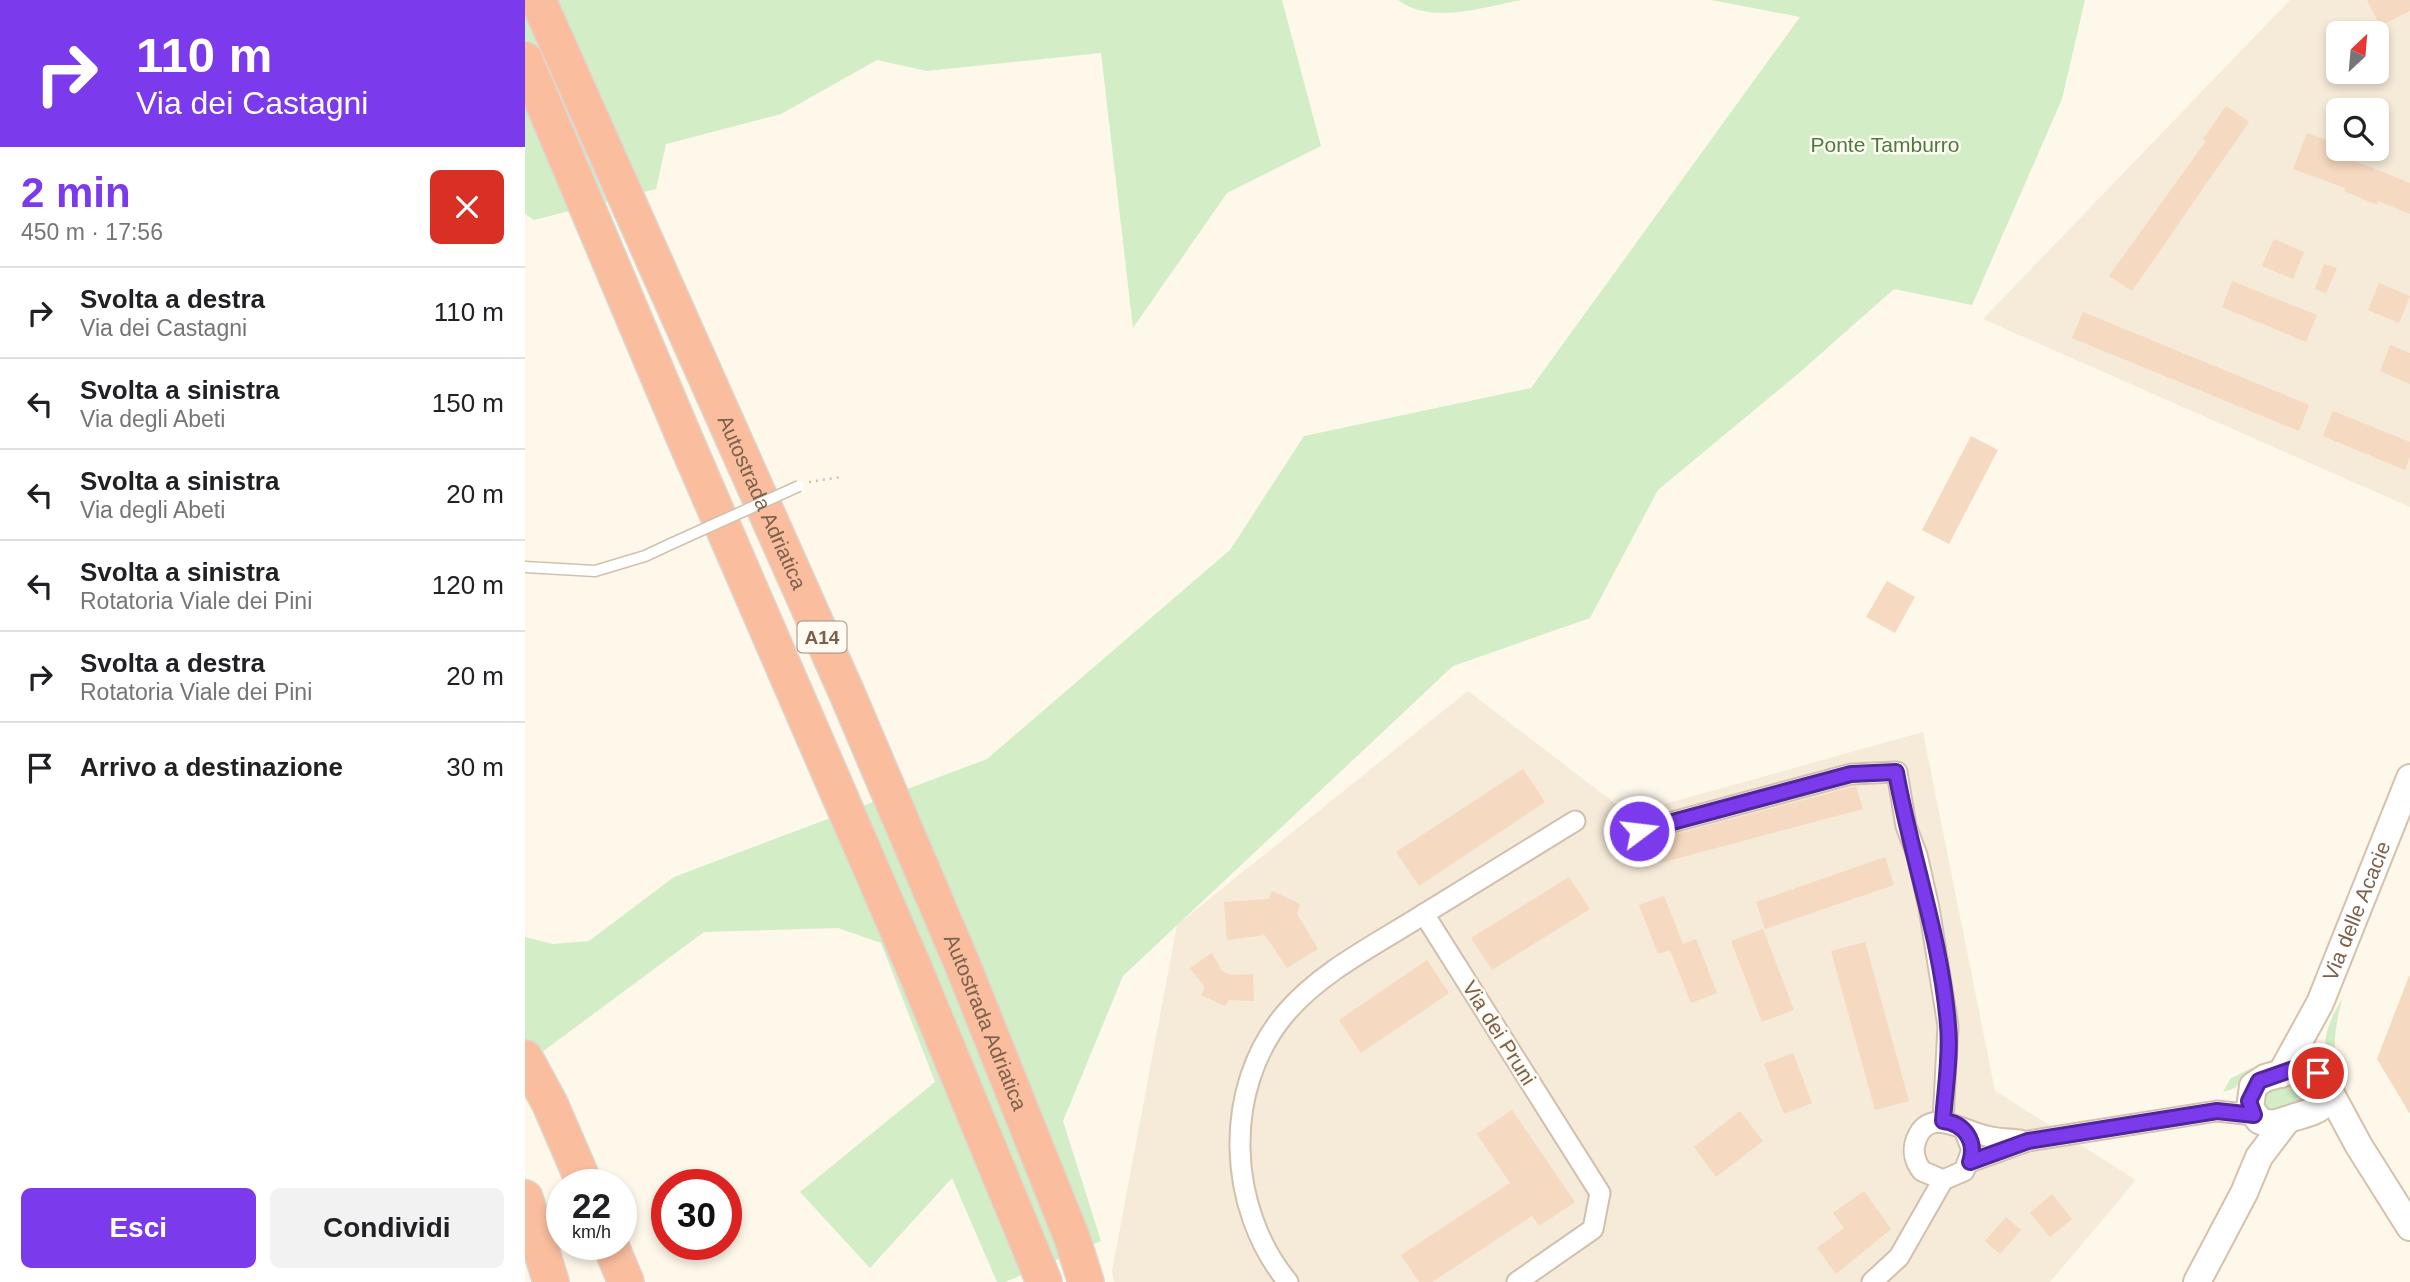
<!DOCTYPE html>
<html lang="it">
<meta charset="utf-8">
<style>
:root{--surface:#fff;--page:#f2f2f2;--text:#202124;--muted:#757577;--line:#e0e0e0;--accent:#7c3aed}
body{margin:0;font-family:Arial,sans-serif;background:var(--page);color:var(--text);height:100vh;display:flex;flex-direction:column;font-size:26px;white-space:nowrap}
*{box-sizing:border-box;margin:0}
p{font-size:23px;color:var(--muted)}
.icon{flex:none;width:38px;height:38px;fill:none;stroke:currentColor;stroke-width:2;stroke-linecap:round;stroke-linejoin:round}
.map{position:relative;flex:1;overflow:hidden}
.side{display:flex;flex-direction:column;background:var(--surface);width:525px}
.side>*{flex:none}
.guide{background:#7c3aed;color:#fff;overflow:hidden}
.needle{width:46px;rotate:26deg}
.fabs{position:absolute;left:1801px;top:21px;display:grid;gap:14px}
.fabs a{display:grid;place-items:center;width:63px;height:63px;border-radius:10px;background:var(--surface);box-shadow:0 4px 10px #0003;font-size:35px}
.speed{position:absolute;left:21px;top:1169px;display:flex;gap:14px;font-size:35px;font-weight:700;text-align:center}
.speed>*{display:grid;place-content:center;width:91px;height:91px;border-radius:50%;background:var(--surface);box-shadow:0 4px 10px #0003;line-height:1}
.speed small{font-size:18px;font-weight:400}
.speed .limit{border:10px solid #d22;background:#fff;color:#111}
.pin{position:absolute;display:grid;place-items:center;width:60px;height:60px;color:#fff;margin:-30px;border:4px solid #fff;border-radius:50%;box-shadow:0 2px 7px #0007}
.me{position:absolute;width:77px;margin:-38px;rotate:75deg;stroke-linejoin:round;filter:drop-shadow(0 0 5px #0008)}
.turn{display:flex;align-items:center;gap:24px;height:147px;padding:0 21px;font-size:32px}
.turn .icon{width:91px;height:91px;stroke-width:2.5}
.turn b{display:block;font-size:49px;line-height:60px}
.round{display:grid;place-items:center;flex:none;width:74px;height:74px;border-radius:10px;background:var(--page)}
.head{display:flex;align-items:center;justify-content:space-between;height:119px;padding:0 21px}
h1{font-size:42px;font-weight:700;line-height:52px;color:var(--accent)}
.action{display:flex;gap:14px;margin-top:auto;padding:14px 21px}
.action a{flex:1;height:80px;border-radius:10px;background:var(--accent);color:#fff;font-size:28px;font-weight:700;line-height:80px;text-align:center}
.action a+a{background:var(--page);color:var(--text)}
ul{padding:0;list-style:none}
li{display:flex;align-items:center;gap:21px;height:91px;padding:0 21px;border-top:2px solid var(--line)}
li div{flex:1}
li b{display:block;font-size:26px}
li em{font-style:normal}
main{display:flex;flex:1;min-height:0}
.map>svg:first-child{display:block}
.residential{fill:#f6ead8;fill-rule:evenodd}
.green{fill:#d3edc7}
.building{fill:#f5d9c0}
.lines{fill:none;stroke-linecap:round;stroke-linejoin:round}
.lane-casing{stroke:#d2c0ae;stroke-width:13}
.street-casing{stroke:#d2c0ae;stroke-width:23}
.secondary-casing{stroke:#d5c1ac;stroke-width:30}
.highway-casing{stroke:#ddd6d0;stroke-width:38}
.path{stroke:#dbbca2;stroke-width:2.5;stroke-dasharray:2 5;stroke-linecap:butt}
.lane{stroke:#fff;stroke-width:10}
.street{stroke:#fff;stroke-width:19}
.secondary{stroke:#fff;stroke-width:26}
.highway{stroke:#fabe9f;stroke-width:35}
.lane-bridge-casing{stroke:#d2c0ae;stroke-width:13;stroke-linecap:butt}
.lane-bridge{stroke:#fff;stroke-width:10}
.route-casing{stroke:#51269a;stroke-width:18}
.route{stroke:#7c3aed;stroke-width:12}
.labels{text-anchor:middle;stroke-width:5;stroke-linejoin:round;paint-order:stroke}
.shield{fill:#fffbf2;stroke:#a38e7d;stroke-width:2}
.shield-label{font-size:19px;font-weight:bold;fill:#7b604b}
.park-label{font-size:21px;fill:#4c7b3f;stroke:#fffbf2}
.street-label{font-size:21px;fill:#7b604b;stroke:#fffbf2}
</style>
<main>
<section class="side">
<div class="guide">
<div class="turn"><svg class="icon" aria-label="right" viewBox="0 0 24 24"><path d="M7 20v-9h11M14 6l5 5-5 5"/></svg><div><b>110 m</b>Via dei Castagni</div></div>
</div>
<div class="head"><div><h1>2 min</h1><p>450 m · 17:56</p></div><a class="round" style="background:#d93025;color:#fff"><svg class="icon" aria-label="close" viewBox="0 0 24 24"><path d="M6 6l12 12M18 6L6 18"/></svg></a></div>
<ul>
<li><svg class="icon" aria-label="right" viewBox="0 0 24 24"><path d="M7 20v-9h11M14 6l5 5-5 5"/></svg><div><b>Svolta a destra</b><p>Via dei Castagni</p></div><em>110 m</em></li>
<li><svg class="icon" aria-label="left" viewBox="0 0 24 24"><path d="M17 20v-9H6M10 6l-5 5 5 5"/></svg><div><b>Svolta a sinistra</b><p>Via degli Abeti</p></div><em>150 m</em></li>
<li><svg class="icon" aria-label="left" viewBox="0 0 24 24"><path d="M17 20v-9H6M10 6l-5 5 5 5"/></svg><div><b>Svolta a sinistra</b><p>Via degli Abeti</p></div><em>20 m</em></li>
<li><svg class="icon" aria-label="left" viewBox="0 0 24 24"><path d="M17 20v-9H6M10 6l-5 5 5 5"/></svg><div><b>Svolta a sinistra</b><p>Rotatoria Viale dei Pini</p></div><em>120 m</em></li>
<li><svg class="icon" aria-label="right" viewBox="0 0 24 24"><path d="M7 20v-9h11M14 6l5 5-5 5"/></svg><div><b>Svolta a destra</b><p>Rotatoria Viale dei Pini</p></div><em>20 m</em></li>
<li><svg class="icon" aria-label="arrive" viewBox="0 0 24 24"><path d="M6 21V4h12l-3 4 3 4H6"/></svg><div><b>Arrivo a destinazione</b></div><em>30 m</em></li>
</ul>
<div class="action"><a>Esci</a><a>Condividi</a></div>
</section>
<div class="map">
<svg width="1885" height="1282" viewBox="0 0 1885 1282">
<rect width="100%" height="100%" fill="#fef8ea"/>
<g class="residential">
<path d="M 1765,0 L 1885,0 L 1885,507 L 1458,319 ZM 1813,33 L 1852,33 L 1852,72 L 1813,72 ZM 1813,110 L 1852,110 L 1852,149 L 1813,149 Z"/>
<polygon points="943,691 1104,814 1398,732 1470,1091 1611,1180 1525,1282 589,1282 587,1271 652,925"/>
</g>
<g class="green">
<polygon points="0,0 757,0 796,146 702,193 608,328 576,53 402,71 352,60 256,114 141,144 131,189 9,220 0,214"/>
<path d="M 873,0 L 997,0 C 958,7 906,25 873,0 Z"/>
<polygon points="1186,0 1560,0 1537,99 1447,305 1369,289 1274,373 1133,490 1065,618 928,666 598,976 538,1121 576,1241 480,1282 472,1282 427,1178 345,1268 275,1192 410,1082 356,943 313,928 179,932 9,1058 0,1069 0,937 28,944 64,941 149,877 462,759 705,550 779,436 1006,388 1275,17"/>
<path d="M 1817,999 C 1813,1016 1809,1032 1810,1050 C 1810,1063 1820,1076 1816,1089 C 1794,1053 1796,1034 1817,999 Z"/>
<polygon points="1728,1067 1710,1088 1698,1092 1705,1079"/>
<polygon points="1776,1080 1785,1082 1788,1089 1786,1098 1743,1110 1737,1105 1737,1094"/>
</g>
<g class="building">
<polygon points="1842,0 1885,0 1885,11 1855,26"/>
<polygon points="1701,106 1724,122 1607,291 1584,276 1681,141 1678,139"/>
<polygon points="1782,133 1813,144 1813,154 1885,183 1885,214 1853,201 1852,205 1819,191 1820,188 1768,169"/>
<polygon points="1749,239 1779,252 1768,279 1737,266"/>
<polygon points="1799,264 1812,268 1801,293 1790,289"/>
<polygon points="1707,281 1792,315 1781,342 1697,307"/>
<polygon points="1854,283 1885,296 1874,323 1843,310"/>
<polygon points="1558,312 1784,405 1774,431 1547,338"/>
<polygon points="1865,345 1885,353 1885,384 1855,371"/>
<polygon points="1808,411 1885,442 1885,456 1880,470 1798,436"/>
<polygon points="1446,436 1473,450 1424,544 1397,530"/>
<polygon points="1362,581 1390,597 1370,633 1341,617"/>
<polygon points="998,769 1020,802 894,886 871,852"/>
<polygon points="1331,786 1338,809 1135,863 1128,840"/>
<polygon points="1360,857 1369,885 1240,929 1231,902"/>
<polygon points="1044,877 1065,909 967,970 946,938"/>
<polygon points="747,891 775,904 772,914 793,949 762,968 740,935 702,940 699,902 744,899"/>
<polygon points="1139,896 1158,944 1171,939 1192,993 1166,1003 1145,950 1133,954 1114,905"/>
<polygon points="1238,929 1269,1010 1237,1022 1206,941"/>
<polygon points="1340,942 1384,1101 1350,1110 1306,951"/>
<polygon points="687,953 697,971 706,975 728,974 729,1001 704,1000 700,1006 676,995 680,988 665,968"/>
<polygon points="902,960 924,993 836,1053 814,1020"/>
<polygon points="1884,976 1885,976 1885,1114 1852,1059"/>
<polygon points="1268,1053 1287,1103 1259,1114 1239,1064"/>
<polygon points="987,1110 1050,1202 1014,1226 1007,1216 907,1282 894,1282 876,1255 985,1183 952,1134"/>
<polygon points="1215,1111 1238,1141 1191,1177 1169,1147"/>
<polygon points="1339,1191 1366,1229 1311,1274 1292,1248 1319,1228 1308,1213"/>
<polygon points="1527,1194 1547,1219 1525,1237 1505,1213"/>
<polygon points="1481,1217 1496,1230 1475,1254 1460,1241"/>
</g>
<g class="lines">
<g class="lane-casing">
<polyline id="lane" points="0,567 70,571 120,556 148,543"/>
</g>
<g class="street-casing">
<g id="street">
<polyline points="1114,831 1326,774 1372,772 1381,826 1392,855 1404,908 1423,1026 1418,1121"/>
<path d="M 1439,1130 L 1447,1150 L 1439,1171 L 1418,1180 L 1397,1171 C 1390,1162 1387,1151 1391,1140 C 1404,1105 1439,1132 1462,1136 C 1473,1139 1485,1139 1495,1140"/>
<polyline points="1445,1162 1503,1141 1692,1111 1729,1115"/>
<path d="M 763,1282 C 702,1208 697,1089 760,1014 C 796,971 852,944 899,914"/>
<polyline points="992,1282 1068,1229 1075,1193 899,914 1050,821"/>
<polyline points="1347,1282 1374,1257 1418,1180"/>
</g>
</g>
<g class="secondary-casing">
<g id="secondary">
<path d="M 1778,1067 L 1798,1078 C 1812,1109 1788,1111 1767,1118 C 1754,1122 1747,1127 1734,1120 L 1725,1108 L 1728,1086 L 1740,1078 Z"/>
<path id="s1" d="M 1756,1074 L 1795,1003 L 1885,778"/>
<polyline points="1801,1085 1834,1146 1885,1227"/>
<polyline points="1672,1282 1719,1193 1734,1157 1762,1120"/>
</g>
</g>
<g class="highway-casing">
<g id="highway">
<path id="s2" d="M 13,0 L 321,691 L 438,966 L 547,1238 L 561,1282"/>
<polyline points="0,60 159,437 390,970 519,1282"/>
<polyline points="0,1058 25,1104 60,1185"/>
<polyline points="0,1198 26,1282"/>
<polyline points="85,1244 101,1282"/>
</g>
</g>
<polyline class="path" points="284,482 316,477"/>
<use href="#lane" class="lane"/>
<use href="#street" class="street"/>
<use href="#secondary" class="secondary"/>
<use href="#highway" class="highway"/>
<g class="lane-bridge-casing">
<polyline id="lane-bridge" points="148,543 274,486"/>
</g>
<use href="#lane-bridge" class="lane-bridge"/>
</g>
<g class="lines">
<g class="route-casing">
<path id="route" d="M 1114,831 L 1326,774 L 1371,772 C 1386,857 1416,938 1423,1025 C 1426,1056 1420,1090 1418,1121 C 1439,1123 1452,1141 1445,1162 L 1503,1141 L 1692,1111 L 1729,1115 L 1724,1101 L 1734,1081 L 1771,1068 L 1793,1073"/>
</g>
<use href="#route" class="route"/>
</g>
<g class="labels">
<rect class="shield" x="272.5" y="621.5" width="49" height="31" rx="5"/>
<g class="shield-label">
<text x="297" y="644">A14</text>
</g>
<g class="park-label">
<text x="1360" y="152">Ponte Tamburro</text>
</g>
<g class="street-label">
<text dy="7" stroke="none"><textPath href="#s2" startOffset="550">Autostrada Adriatica</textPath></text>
<text dy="7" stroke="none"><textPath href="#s1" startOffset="180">Via delle Acacie</textPath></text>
<text dy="7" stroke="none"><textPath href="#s2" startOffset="1116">Autostrada Adriatica</textPath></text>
<text transform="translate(974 1033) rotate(58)" y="7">Via dei Pruni</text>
</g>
</g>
</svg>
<div class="fabs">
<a><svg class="needle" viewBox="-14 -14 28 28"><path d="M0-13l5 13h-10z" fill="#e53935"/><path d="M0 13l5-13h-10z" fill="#757577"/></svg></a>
<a><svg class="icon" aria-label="search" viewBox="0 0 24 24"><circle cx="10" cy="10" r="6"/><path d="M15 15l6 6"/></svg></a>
</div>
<div class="speed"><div>22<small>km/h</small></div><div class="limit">30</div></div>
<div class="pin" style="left:1793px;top:1073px;background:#d93025"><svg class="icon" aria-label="arrive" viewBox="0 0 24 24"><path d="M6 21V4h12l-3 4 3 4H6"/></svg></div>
<svg class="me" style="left:1114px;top:831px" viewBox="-20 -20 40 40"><circle r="17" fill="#7c3aed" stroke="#fff" stroke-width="3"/><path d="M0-11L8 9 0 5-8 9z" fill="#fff"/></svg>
</div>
</main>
